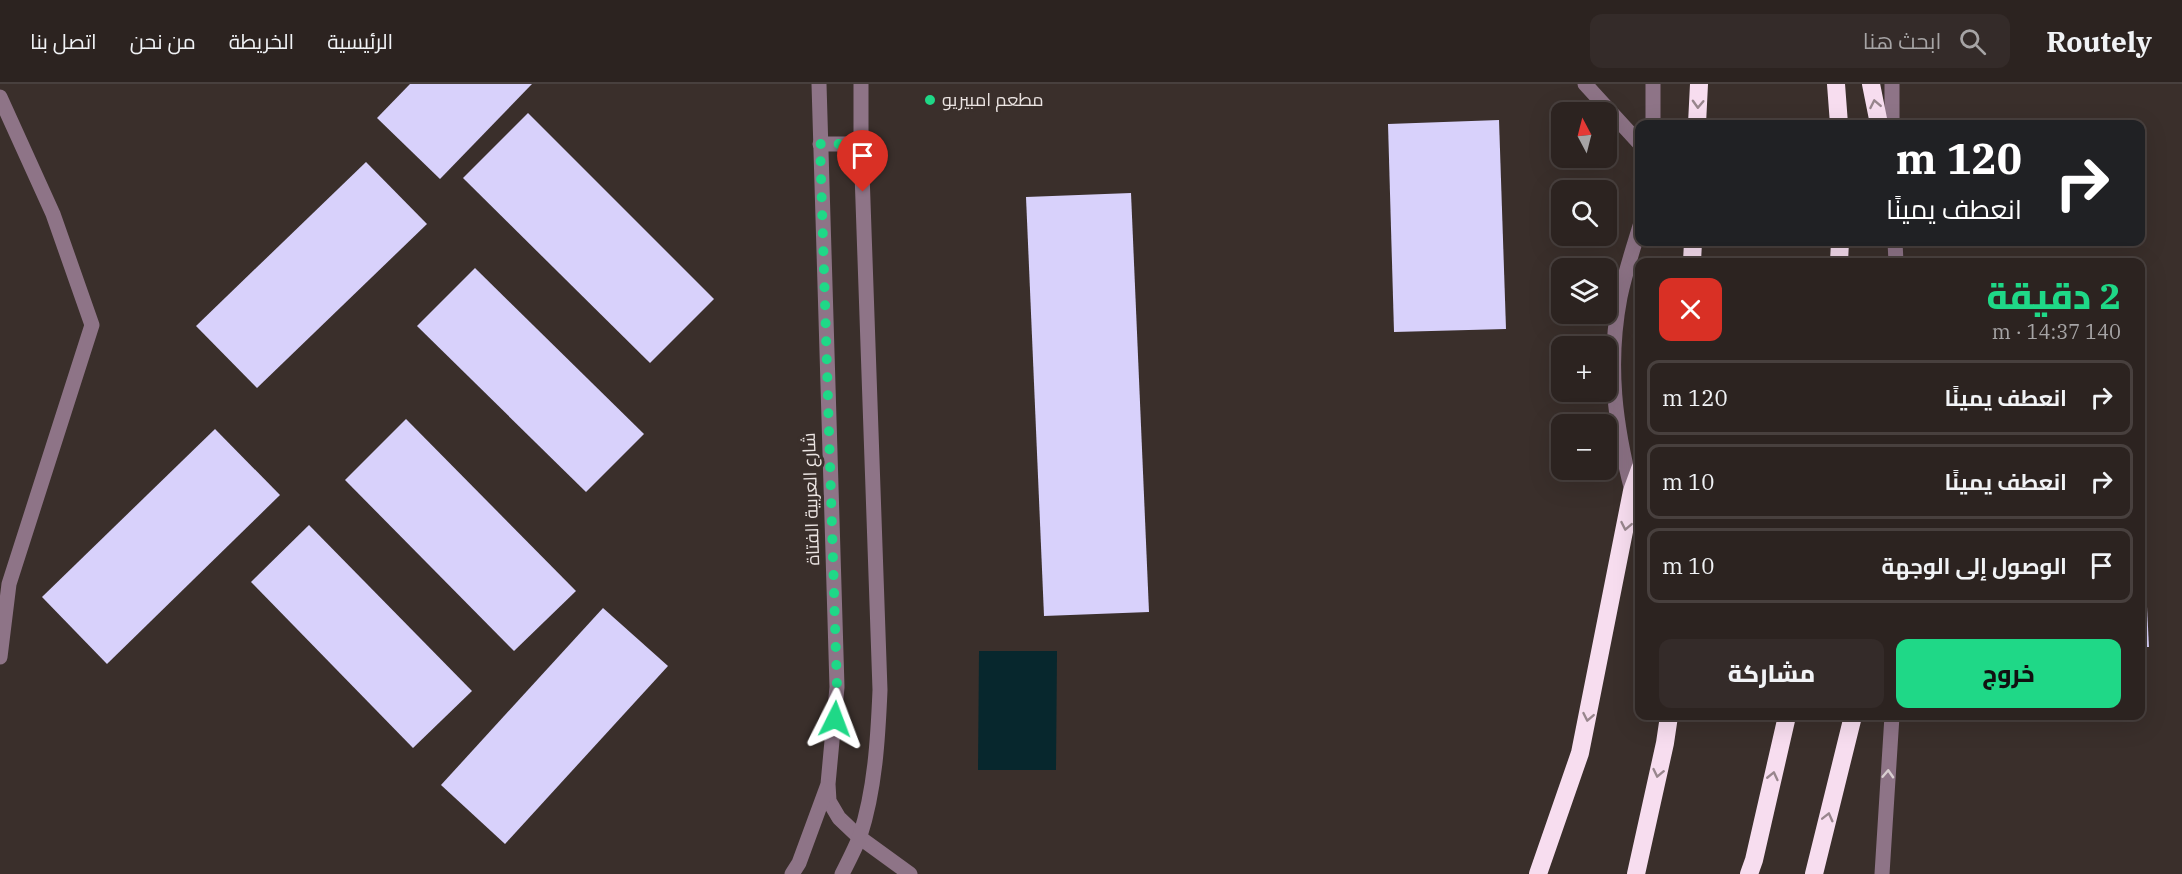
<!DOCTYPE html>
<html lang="ar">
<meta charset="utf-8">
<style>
:root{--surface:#2c2320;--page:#342b29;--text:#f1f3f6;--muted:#a6a4a5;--line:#48403e;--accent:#1fd887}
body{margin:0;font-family:"IBM Plex Serif",Cairo,serif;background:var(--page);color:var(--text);direction:rtl;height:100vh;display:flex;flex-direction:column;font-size:22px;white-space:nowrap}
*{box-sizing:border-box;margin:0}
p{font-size:20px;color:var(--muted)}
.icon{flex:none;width:33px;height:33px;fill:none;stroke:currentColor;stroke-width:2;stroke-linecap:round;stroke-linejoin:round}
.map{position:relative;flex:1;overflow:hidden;direction:ltr}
.details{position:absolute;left:1635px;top:174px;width:510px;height:462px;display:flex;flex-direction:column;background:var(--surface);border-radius:12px;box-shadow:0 6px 24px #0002,0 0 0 2px var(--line);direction:rtl}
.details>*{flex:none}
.hud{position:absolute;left:1635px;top:36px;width:510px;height:126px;border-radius:12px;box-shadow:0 6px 24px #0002,0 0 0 2px var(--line);direction:rtl;background:#202124;color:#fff;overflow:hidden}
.needle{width:39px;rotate:353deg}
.buttons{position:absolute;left:1551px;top:18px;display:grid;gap:12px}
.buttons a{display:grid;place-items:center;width:66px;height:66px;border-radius:12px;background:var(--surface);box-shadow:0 6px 24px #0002,0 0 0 2px var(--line);font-size:30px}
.pin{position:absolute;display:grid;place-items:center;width:51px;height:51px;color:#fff;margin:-62px -26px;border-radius:50% 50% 50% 0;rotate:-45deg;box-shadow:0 0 6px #0007}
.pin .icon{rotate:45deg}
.me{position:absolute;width:66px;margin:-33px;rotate:3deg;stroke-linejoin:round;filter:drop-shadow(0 0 4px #0008)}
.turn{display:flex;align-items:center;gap:21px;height:126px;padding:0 24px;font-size:27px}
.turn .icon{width:78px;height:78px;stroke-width:2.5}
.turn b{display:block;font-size:42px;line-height:51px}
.round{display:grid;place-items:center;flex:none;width:63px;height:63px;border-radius:12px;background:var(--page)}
.headline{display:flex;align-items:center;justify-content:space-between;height:102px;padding:0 24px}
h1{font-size:36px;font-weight:800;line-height:45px;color:var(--accent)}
.button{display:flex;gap:12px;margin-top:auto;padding:12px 24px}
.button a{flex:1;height:69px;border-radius:12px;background:var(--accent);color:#111;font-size:24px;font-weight:800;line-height:69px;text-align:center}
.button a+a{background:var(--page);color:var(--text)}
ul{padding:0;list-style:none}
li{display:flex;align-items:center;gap:18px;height:75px;margin:0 12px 9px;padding:0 12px;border:3px solid var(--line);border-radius:12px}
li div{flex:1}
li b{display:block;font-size:22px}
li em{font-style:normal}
header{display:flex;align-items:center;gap:36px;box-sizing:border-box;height:84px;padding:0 30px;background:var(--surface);border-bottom:2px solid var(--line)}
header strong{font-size:28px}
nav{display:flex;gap:33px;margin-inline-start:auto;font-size:21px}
.search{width:420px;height:54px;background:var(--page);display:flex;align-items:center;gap:15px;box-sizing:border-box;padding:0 21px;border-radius:12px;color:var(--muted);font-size:22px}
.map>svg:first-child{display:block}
.water{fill:#07272d}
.building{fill:#d8d1fb}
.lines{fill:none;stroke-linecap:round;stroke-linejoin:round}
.minor{stroke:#8e7487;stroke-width:15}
.highway{stroke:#f7ddef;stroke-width:18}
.oneway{stroke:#98868d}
.oneway2{stroke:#d8ced0}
.route{stroke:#1fd887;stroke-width:10;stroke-dasharray:0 18}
.poi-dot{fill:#1fd887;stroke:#3a2f2b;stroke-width:2}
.labels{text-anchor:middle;stroke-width:6;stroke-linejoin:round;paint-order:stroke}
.poi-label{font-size:18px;fill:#ebe4e2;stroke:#3a2f2b;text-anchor:start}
.street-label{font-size:18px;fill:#ebe4e2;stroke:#3a2f2b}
</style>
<header>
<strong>Routely</strong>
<div class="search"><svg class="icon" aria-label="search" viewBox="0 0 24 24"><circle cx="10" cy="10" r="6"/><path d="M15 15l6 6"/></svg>ابحث هنا</div>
<nav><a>الرئيسية</a><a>الخريطة</a><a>من نحن</a><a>اتصل بنا</a></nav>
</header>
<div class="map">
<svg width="2182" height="790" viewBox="0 0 2182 790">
<rect width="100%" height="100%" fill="#3a2f2b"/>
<polygon class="water" points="979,567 1057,567 1056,686 978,686"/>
<g class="building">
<polygon points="410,0 532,0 440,95 377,34"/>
<polygon points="528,29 714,215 650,279 463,94"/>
<polygon points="1499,36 1506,245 1394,248 1388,40"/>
<polygon points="366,78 427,140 257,304 196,242"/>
<polygon points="1131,109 1149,528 1044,532 1026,113"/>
<polygon points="475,184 644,350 586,408 417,242"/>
<polygon points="406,335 576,507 514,567 345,396"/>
<polygon points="215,345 280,411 107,580 42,513"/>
<polygon points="2140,422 2142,422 2149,563 2140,563"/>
<polygon points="309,441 472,607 413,664 251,498"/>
<polygon points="603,524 668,582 505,760 441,701"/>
</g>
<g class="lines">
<g class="minor">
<polyline points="819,0 837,603 828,700 829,717 839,734 859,753 910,790"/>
<polyline points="1585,0 1640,60"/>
<polyline points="0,13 53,130 92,241 9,500 0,573"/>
<polyline points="1653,40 1653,0"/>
<polyline points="1892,40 1892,0"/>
<polyline points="820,60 861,60"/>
<polyline points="1895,158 1896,178"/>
<path d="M 1632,407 C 1615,341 1607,281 1620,213 C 1625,189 1633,165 1640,142"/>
<polyline points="792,790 799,779 827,703"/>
<path d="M 842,790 C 848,778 855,765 860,752 C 875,706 878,654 880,606 L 861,60 L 861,0"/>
<polyline points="1882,790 1892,632"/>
</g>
<g class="highway">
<polyline points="1836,0 1839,40"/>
<polyline points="1871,0 1879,40"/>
<polyline points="1697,40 1699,0"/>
<polyline points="1692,178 1693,158"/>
<polyline points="1839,178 1840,158"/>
<polyline points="1538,790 1580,669 1632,407 1640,385"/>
<polyline points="1636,790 1665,659 1669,632"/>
<polyline points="1749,790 1754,776 1787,632"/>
<polyline points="1814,790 1853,632"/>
</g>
</g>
<defs><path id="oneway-chevron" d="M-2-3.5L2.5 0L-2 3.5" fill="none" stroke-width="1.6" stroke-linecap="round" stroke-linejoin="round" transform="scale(1.5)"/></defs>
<g class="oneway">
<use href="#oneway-chevron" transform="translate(1698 20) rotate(92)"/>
<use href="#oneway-chevron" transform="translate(1875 20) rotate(-101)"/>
<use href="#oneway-chevron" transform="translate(1626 442) rotate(101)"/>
<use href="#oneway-chevron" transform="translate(1588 633) rotate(101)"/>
<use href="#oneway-chevron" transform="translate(1658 689) rotate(102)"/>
<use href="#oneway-chevron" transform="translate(1773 692) rotate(-77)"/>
<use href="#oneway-chevron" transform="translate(1828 733) rotate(-76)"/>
</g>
<use class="oneway2" href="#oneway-chevron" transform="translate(1888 690) rotate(-87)"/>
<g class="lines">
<polyline class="route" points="835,635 837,603 820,60 861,60 863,108"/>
</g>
<circle class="poi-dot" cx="930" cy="16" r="6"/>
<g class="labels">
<g class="poi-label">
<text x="942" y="22">مطعم امبيريو</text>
</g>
<g class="street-label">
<text transform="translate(811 415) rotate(-92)" y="6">شارع العربية الفتاة</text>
</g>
</g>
</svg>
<div class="buttons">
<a><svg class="needle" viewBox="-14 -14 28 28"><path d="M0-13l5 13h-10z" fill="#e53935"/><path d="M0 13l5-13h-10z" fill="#a6a4a5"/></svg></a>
<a><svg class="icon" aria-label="search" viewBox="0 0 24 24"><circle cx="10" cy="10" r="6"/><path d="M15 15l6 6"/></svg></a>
<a><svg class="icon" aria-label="layers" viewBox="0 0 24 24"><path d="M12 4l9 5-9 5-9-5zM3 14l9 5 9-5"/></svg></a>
<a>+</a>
<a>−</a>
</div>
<div class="pin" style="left:863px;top:108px;background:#d93025"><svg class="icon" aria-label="arrive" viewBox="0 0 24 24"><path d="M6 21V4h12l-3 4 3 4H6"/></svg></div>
<svg class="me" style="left:835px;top:635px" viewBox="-20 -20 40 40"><path d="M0-17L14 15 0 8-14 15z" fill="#1fd887" stroke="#fff" stroke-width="4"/></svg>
<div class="hud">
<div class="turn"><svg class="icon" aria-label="right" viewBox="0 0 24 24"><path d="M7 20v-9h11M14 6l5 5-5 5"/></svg><div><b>120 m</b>انعطف يمينًا</div></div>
</div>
<section class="details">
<div class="headline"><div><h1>2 دقيقة</h1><p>140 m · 14:37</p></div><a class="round" style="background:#d93025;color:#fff"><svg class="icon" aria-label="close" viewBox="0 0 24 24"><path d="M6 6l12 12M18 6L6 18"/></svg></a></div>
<ul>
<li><svg class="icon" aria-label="right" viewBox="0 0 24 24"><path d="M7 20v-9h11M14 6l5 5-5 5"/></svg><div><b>انعطف يمينًا</b></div><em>120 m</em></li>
<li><svg class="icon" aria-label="right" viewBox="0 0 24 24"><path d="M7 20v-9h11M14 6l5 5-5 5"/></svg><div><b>انعطف يمينًا</b></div><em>10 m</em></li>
<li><svg class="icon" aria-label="arrive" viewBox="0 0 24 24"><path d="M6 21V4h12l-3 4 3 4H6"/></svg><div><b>الوصول إلى الوجهة</b></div><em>10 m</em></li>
</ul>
<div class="button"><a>خروج</a><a>مشاركة</a></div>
</section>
</div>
